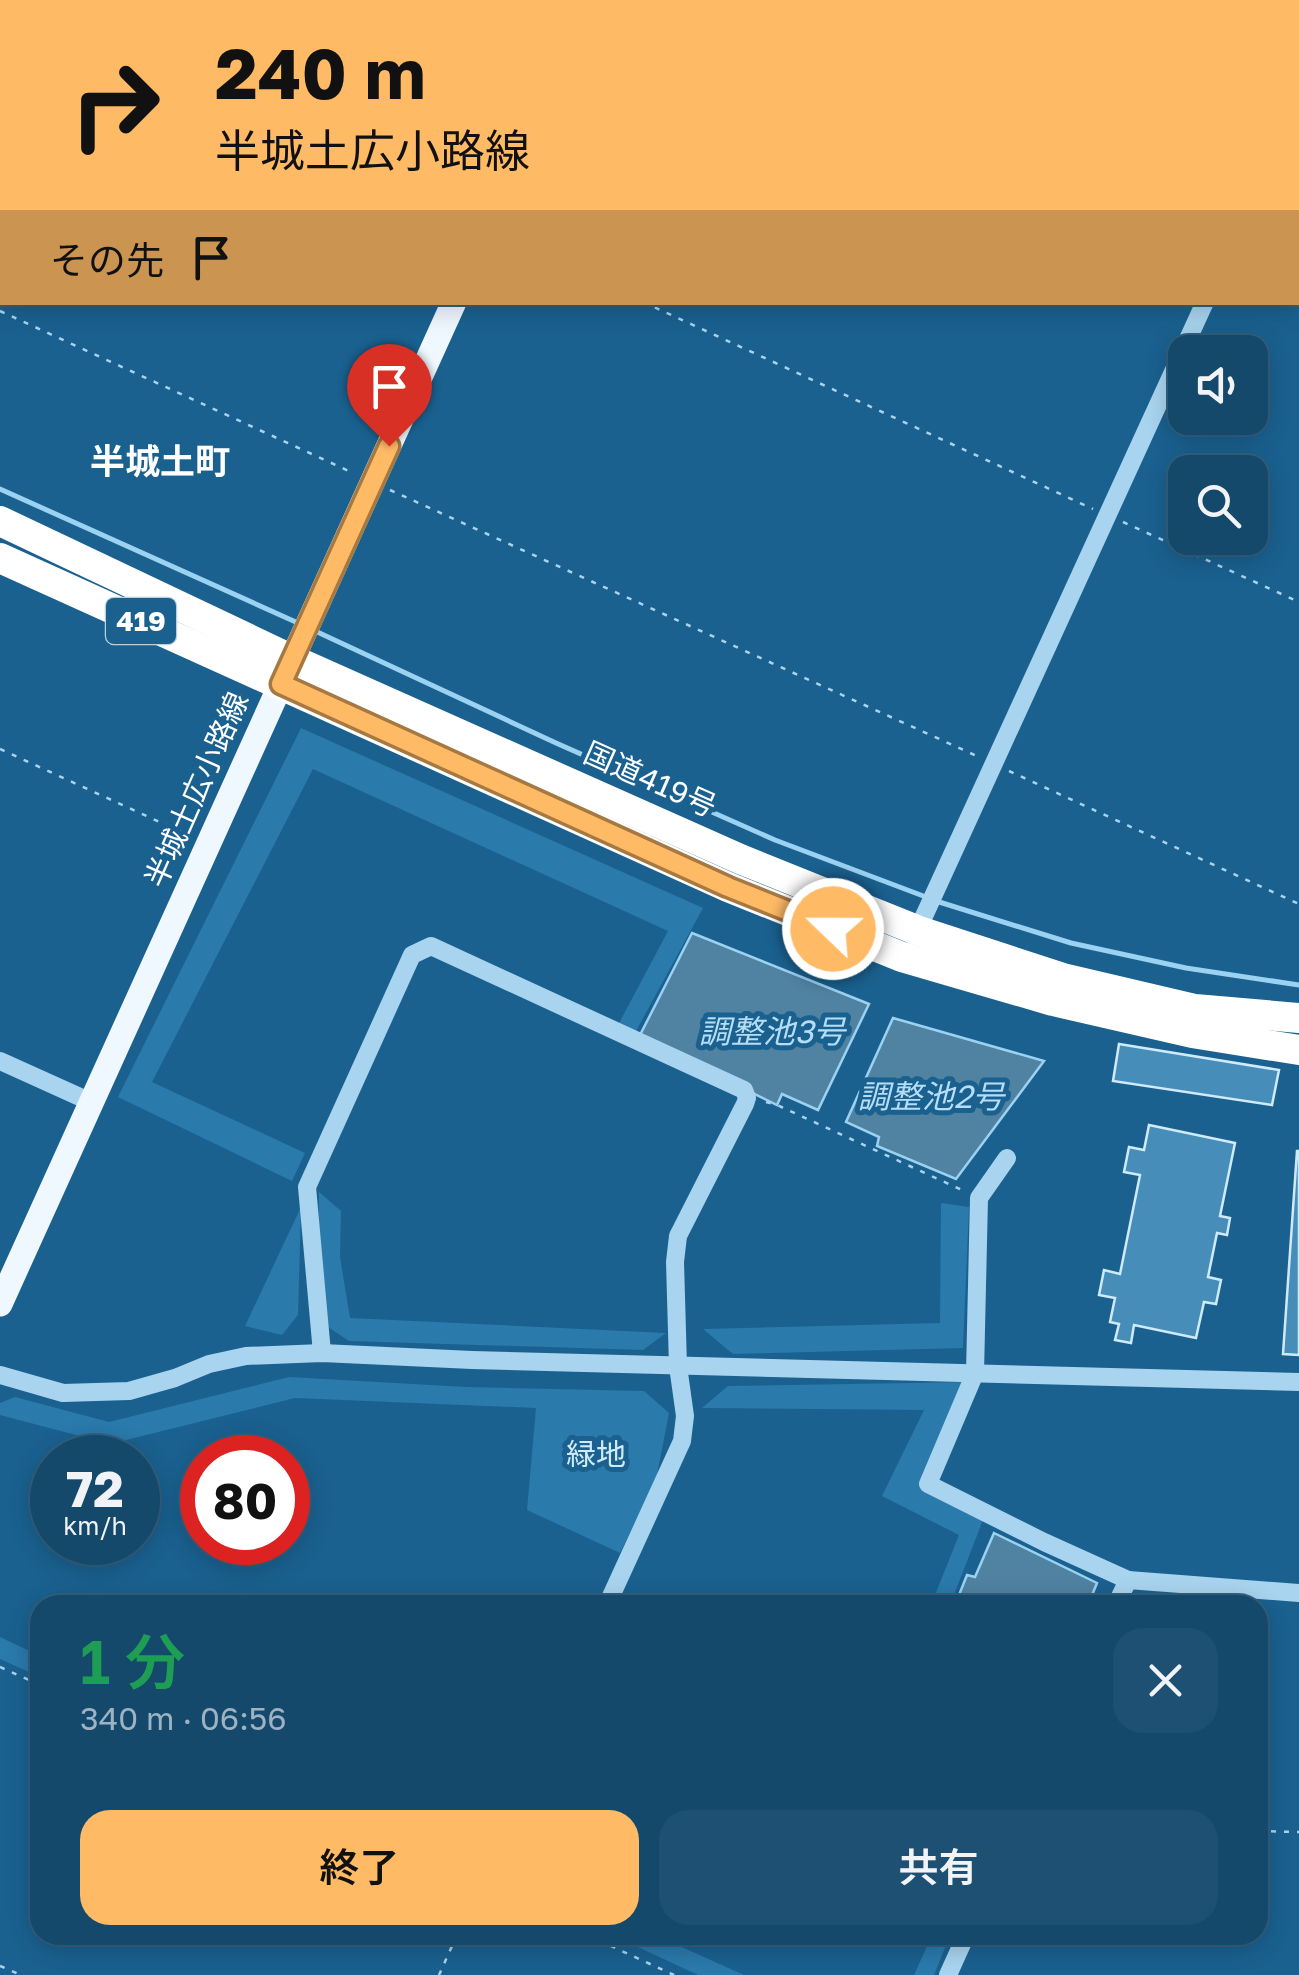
<!DOCTYPE html>
<html lang="ja">
<meta charset="utf-8">
<style>
:root{--surface:#14496c;--page:#1d5072;--text:#f1f3f6;--muted:#9db2c2;--line:#33617f;--accent:#ffba66}
body{margin:0;font-family:"Golos Text","Noto Sans JP",sans-serif;background:var(--page);color:var(--text);height:100vh;display:flex;flex-direction:column;font-size:38px;white-space:nowrap}
*{box-sizing:border-box;margin:0}
p{font-size:32px;color:var(--muted)}
.icon{flex:none;width:55px;height:55px;fill:none;stroke:currentColor;stroke-width:2;stroke-linecap:round;stroke-linejoin:round}
.map{position:relative;flex:1;overflow:hidden}
.sheet{position:absolute;left:30px;top:1595px;width:1238px;height:350px;display:flex;flex-direction:column;background:var(--surface);border-radius:30px;box-shadow:0 5px 25px #0003,0 0 0 2px var(--line)}
.sheet>*{flex:none}
.hud{position:absolute;left:0px;top:0px;width:1300px;height:305px;box-shadow:0 5px 25px #0003,0 0 0 2px var(--line);background:#ffba66;color:#111;overflow:hidden}
.controls{position:absolute;left:1168px;top:335px;display:grid;gap:20px}
.controls a{display:grid;place-items:center;width:100px;height:100px;border-radius:20px;background:var(--surface);box-shadow:0 5px 25px #0003,0 0 0 2px var(--line);font-size:50px}
.speed{position:absolute;left:30px;top:1435px;display:flex;gap:20px;font-size:50px;font-weight:700;text-align:center}
.speed>*{display:grid;place-content:center;width:130px;height:130px;border-radius:50%;background:var(--surface);box-shadow:0 5px 25px #0003,0 0 0 2px var(--line);line-height:1}
.speed small{font-size:25px;font-weight:400}
.speed .limit{border:15px solid #d22;background:#fff;color:#111}
.pin{position:absolute;display:grid;place-items:center;width:85px;height:85px;color:#fff;margin:-102px -42px;border-radius:50% 50% 50% 0;rotate:-45deg;box-shadow:0 0 10px #0007}
.pin .icon{rotate:45deg}
.me{position:absolute;width:110px;margin:-55px;rotate:292deg;stroke-linejoin:round;filter:drop-shadow(0 0 8px #0008)}
.turn{display:flex;align-items:center;gap:35px;height:210px;padding:0 50px;font-size:45px}
.turn .icon{width:130px;height:130px;stroke-width:2.5}
.turn b{display:block;font-size:70px;line-height:85px}
.then{display:flex;align-items:center;height:95px;padding:0 50px;background:#0003;gap:20px;font-size:38px}
.round{display:grid;place-items:center;flex:none;width:105px;height:105px;border-radius:30px;background:var(--page)}
.headline{display:flex;align-items:center;justify-content:space-between;height:170px;padding:0 50px}
h1{font-size:60px;font-weight:600;line-height:75px;color:#1e9e55}
.button{display:flex;gap:20px;margin-top:auto;padding:20px 50px}
.button a{flex:1;height:115px;border-radius:30px;background:var(--accent);color:#111;font-size:40px;font-weight:600;line-height:115px;text-align:center}
.button a+a{background:var(--page);color:var(--text)}
.map>svg:first-child{display:block}
.green{fill:#2a7aac}
.water{fill:#5082a2;stroke:#9bd1f1;stroke-width:2.5}
.lines{fill:none;stroke-linecap:round;stroke-linejoin:round}
.stream{stroke:#9bd1f1;stroke-width:5}
.building{fill:#478db9;stroke:#cfeafa;stroke-width:2.5}
.path{stroke:#a9d4ef;stroke-width:2.5;stroke-dasharray:5 8;stroke-linecap:butt}
.minor{stroke:#a9d4ef;stroke-width:18}
.major{stroke:#f0f8ff;stroke-width:25}
.highway{stroke:#fff;stroke-width:30}
.route-casing{stroke:#a67942;stroke-width:25}
.route{stroke:#ffba66;stroke-width:18}
.labels{text-anchor:middle;stroke-width:10;stroke-linejoin:round;paint-order:stroke}
.shield{fill:#1a6190;stroke:#bad0de;stroke-width:2.5}
.shield-label{font-size:28px;font-weight:bold;fill:#fff}
.street-label{font-size:30px;fill:#fff;stroke:#1a6190}
.park-label{font-size:30px;fill:#cfeafa;stroke:#1a6190}
.water-label{font-size:32px;font-style:italic;fill:#b5ddf6;stroke:#1a6190}
.quarter-label{font-size:35px;font-weight:bold;fill:#fff;stroke:#1a6190}
</style>
<div class="map">
<svg width="1299" height="1975" viewBox="0 0 1299 1975">
<rect width="100%" height="100%" fill="#1a6190"/>
<g class="green">
<polygon points="301,728 703,908 635,1033 618,1025 668,931 313,769 152,1082 305,1153 292,1181 118,1097"/>
<polygon points="319,1192 341,1211 340,1257 350,1318 666,1333 643,1350 349,1341 328,1327 318,1254"/>
<polygon points="941,1203 969,1207 963,1348 733,1354 703,1329 940,1323"/>
<polygon points="301,1207 298,1315 282,1335 245,1326"/>
<polygon points="289,1377 466,1387 644,1391 669,1413 656,1480 620,1553 527,1510 536,1408 295,1398 110,1444 0,1415 0,1403 15,1397 109,1422"/>
<polygon points="966,1382 919,1486 983,1520 950,1605 931,1605 959,1535 882,1496 924,1410 702,1408 728,1386"/>
<polygon points="0,1637 40,1656 40,1677 0,1659"/>
<polygon points="612,1935 655,1935 744,1975 698,1975"/>
<polygon points="932,1935 950,1935 934,1975 914,1975"/>
</g>
<g class="water">
<polygon points="692,933 869,1004 818,1110 782,1094 777,1105 639,1037"/>
<polygon points="893,1018 1044,1061 956,1179 877,1146 879,1137 846,1122"/>
<polygon points="994,1533 1097,1583 1088,1605 955,1605 967,1575 975,1577"/>
</g>
<g class="lines">
<g class="stream">
<polyline points="0,489 298,623"/>
<polyline points="313,630 556,743 775,840 926,897"/>
<polyline points="936,901 1071,943 1186,968 1299,985"/>
</g>
</g>
<g class="building">
<polygon points="1119,1044 1279,1070 1272,1105 1113,1081"/>
<polygon points="1149,1125 1235,1143 1220,1216 1230,1218 1227,1235 1217,1233 1208,1277 1221,1280 1216,1304 1204,1302 1196,1338 1134,1325 1131,1343 1115,1340 1119,1324 1110,1322 1115,1298 1099,1295 1104,1270 1120,1274 1140,1175 1124,1172 1129,1147 1144,1150"/>
<polygon points="1297,1151 1299,1151 1299,1355 1283,1354"/>
</g>
<g class="lines">
<g class="path">
<polyline points="634,0 640,2"/>
<polyline points="1291,0 1296,2"/>
<polyline points="643,302 1093,509"/>
<polyline points="1298,302 1299,303"/>
<polyline points="0,311 351,472"/>
<polyline points="390,490 979,757"/>
<polyline points="1123,522 1299,602"/>
<polyline points="0,749 188,835"/>
<polyline points="1009,771 1299,904"/>
<polyline points="766,1102 777,1105 964,1191"/>
<polyline points="0,1667 40,1685"/>
<polyline points="1258,1831 1299,1832"/>
<polyline points="587,1935 674,1975"/>
<polyline points="0,1966 21,1975"/>
<polyline points="439,1975 457,1935"/>
</g>
<g class="minor">
<polyline points="0,8 2,9"/>
<polyline points="1298,103 1299,100"/>
<polyline points="914,938 1205,302"/>
<polyline points="0,1061 91,1102"/>
<polyline points="1007,1158 979,1198 975,1373 928,1484 1044,1542 1128,1580 1116,1605"/>
<polyline points="322,1353 307,1187 412,955 431,946 744,1090 747,1098 745,1104 678,1236 675,1262 678,1366 685,1416 682,1441 607,1605"/>
<polyline points="0,1375 63,1393 129,1391 175,1378 209,1364 246,1356 322,1353 472,1360 1299,1382"/>
<polyline points="1128,1580 1299,1593"/>
<polyline points="948,1975 966,1935"/>
</g>
<g class="major">
<polyline points="591,2 593,0"/>
<polyline points="0,1304 454,302"/>
</g>
<g class="highway">
<polyline points="0,521 293,660 740,859 919,931 1063,978 1195,1009 1299,1018"/>
<polyline points="0,558 728,887 902,957 1053,1001 1192,1033 1299,1050"/>
</g>
</g>
<g class="lines">
<g class="route-casing">
<polyline id="route" points="389,446 281,684 728,887 833,929"/>
</g>
<use href="#route" class="route"/>
</g>
<g class="labels">
<rect class="shield" x="106" y="598" width="70" height="46" rx="8"/>
<g class="shield-label">
<text x="141" y="631">419</text>
</g>
<g class="street-label">
<text transform="translate(650 780) rotate(24)" y="10">国道419号</text>
<text transform="translate(197 790) rotate(-66)" y="10">半城土広小路線</text>
</g>
<g class="park-label">
<text x="596" y="1465">緑地</text>
</g>
<g class="water-label">
<text x="772" y="1043">調整池3号</text>
<text x="931" y="1108">調整池2号</text>
</g>
<g class="quarter-label">
<text x="160" y="474">半城土町</text>
</g>
</g>
</svg>
<div class="controls">
<a><svg class="icon" aria-label="sound" viewBox="0 0 24 24"><path d="M4 9h4l5-4v14l-5-4H4zM17 9q2 3 0 6"/></svg></a>
<a><svg class="icon" aria-label="search" viewBox="0 0 24 24"><circle cx="10" cy="10" r="6"/><path d="M15 15l6 6"/></svg></a>
</div>
<div class="speed"><div>72<small>km/h</small></div><div class="limit">80</div></div>
<div class="pin" style="left:389px;top:446px;background:#d93025"><svg class="icon" aria-label="arrive" viewBox="0 0 24 24"><path d="M6 21V4h12l-3 4 3 4H6"/></svg></div>
<svg class="me" style="left:833px;top:929px" viewBox="-20 -20 40 40"><circle r="17" fill="#ffba66" stroke="#fff" stroke-width="3"/><path d="M0-11L8 9 0 5-8 9z" fill="#fff"/></svg>
<div class="hud">
<div class="turn"><svg class="icon" aria-label="right" viewBox="0 0 24 24"><path d="M7 20v-9h11M14 6l5 5-5 5"/></svg><div><b>240 m</b>半城土広小路線</div></div>
<div class="then">その先<svg class="icon" aria-label="arrive" viewBox="0 0 24 24"><path d="M6 21V4h12l-3 4 3 4H6"/></svg></div>
</div>
<section class="sheet">
<div class="headline"><div><h1>1 分</h1><p>340 m · 06:56</p></div><a class="round"><svg class="icon" aria-label="close" viewBox="0 0 24 24"><path d="M6 6l12 12M18 6L6 18"/></svg></a></div>
<div class="button"><a>終了</a><a>共有</a></div>
</section>
</div>
